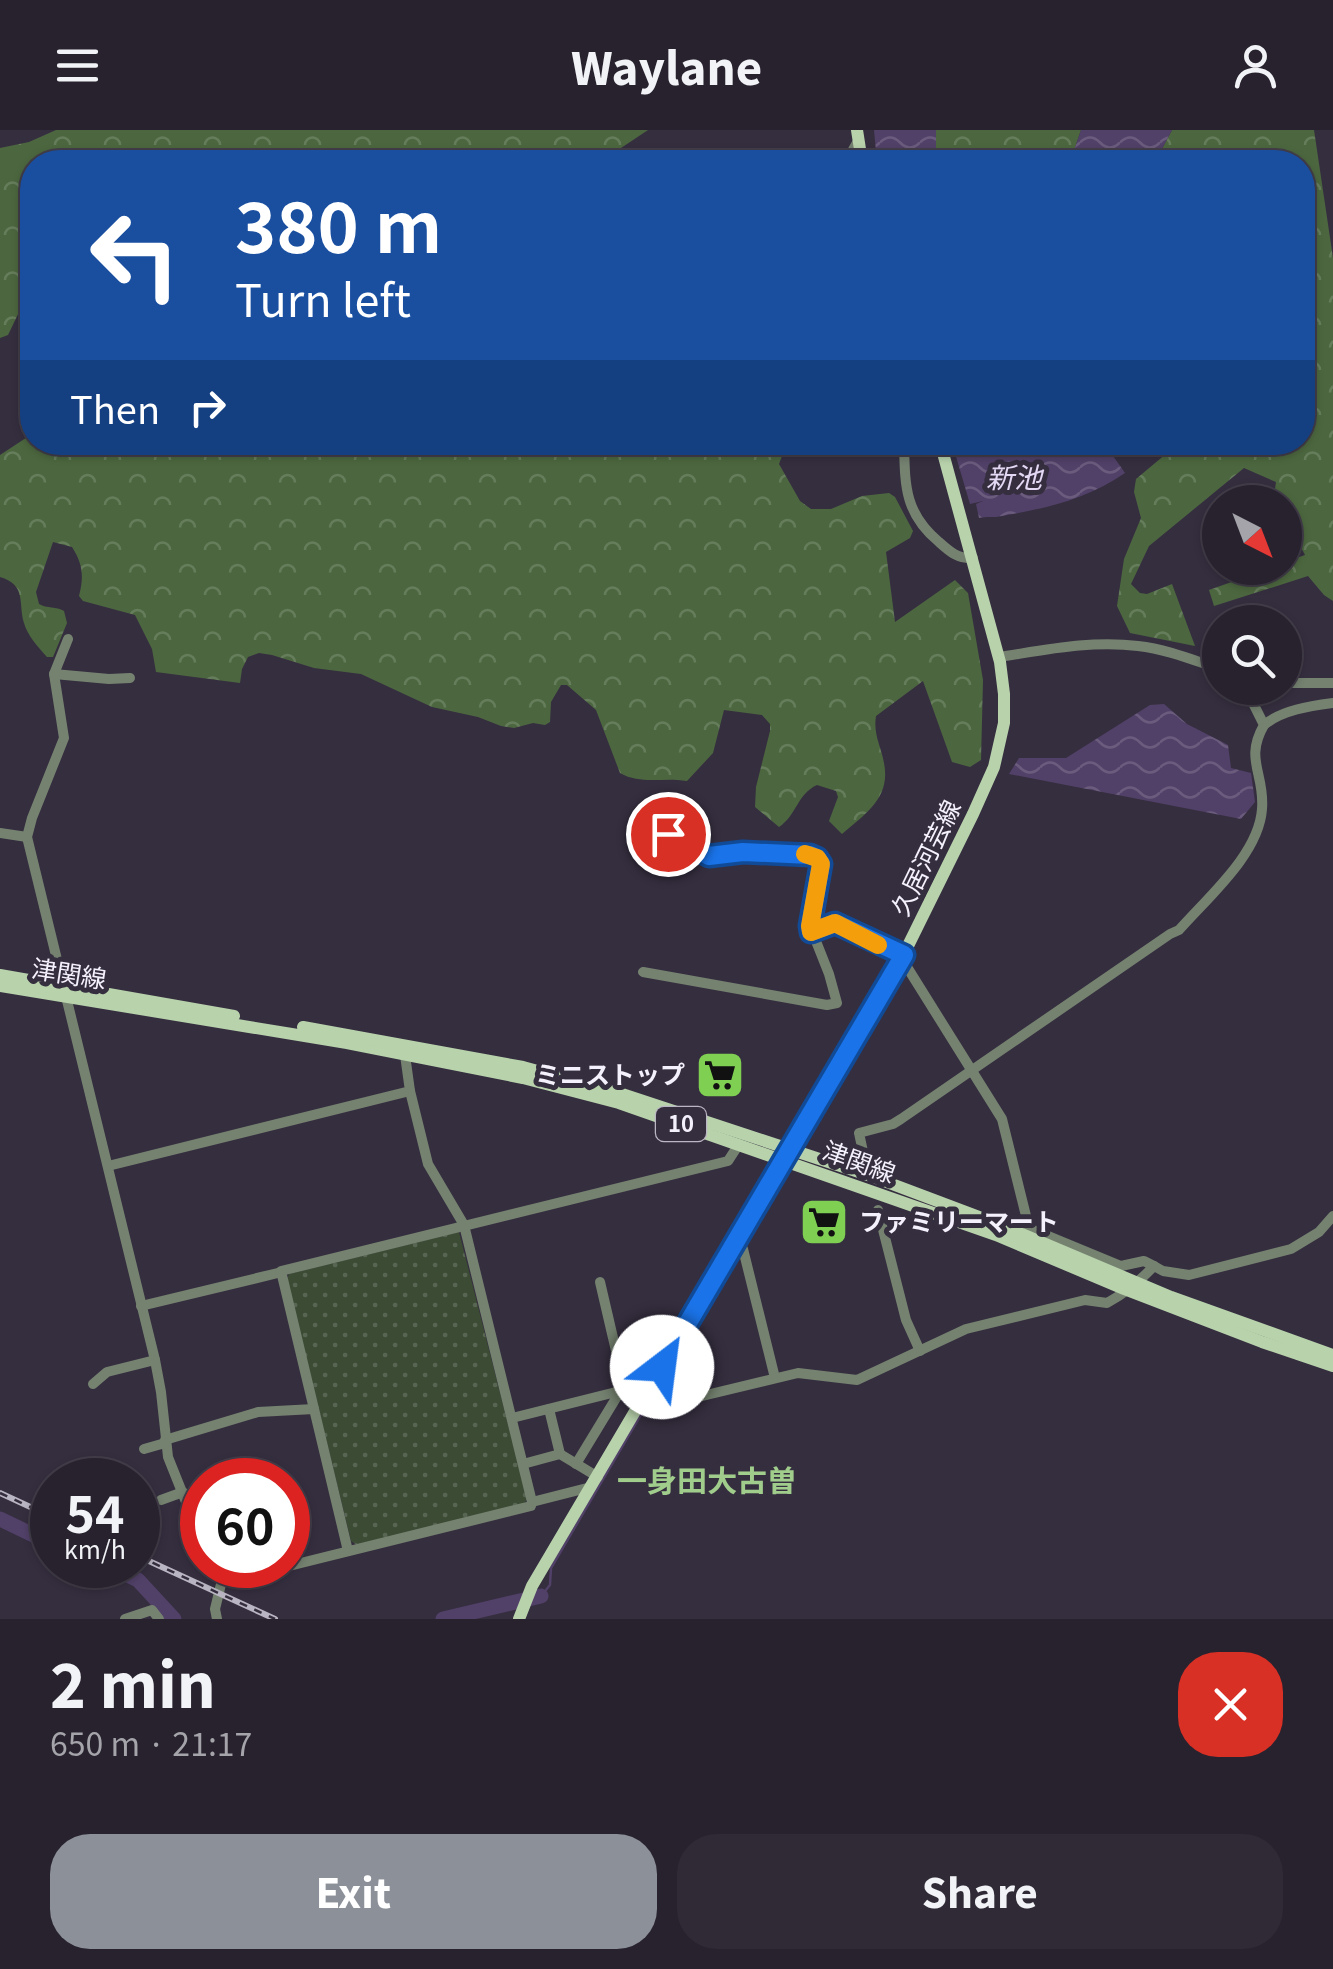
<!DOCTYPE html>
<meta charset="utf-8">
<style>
:root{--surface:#28222f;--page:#302a37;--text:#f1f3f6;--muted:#a5a4aa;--line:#443f4b;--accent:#8c9099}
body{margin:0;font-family:Georgia,"Noto Sans JP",serif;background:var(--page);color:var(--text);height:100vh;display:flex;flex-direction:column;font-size:38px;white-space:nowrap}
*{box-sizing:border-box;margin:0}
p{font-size:32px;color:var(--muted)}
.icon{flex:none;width:55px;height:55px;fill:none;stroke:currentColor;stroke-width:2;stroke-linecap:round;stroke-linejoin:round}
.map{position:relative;height:1489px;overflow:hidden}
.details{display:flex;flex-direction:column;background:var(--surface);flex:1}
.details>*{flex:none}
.guide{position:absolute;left:20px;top:20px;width:1295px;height:305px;border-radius:40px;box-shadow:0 2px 8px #0004,0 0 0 2px var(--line);background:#1a4fa0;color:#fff;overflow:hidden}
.needle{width:65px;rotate:138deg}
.tools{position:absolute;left:1202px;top:355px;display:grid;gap:20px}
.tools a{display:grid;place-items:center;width:100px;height:100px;border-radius:50%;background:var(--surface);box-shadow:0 2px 8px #0004,0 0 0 2px var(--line);font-size:50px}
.speed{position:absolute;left:30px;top:1328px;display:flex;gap:20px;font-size:50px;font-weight:700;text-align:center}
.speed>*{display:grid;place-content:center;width:130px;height:130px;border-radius:50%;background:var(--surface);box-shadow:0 2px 8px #0004,0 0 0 2px var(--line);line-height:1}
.speed small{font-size:25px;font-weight:400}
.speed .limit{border:15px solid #d22;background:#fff;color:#111}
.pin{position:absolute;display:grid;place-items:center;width:85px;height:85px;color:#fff;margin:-42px;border:5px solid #fff;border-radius:50%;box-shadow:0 2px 10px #0007}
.me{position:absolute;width:110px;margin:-55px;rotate:30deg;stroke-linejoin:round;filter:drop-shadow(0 0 8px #0008)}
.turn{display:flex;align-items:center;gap:35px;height:210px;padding:0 50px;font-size:45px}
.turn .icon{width:130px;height:130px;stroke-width:2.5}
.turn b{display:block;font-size:70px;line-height:85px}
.then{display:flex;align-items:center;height:95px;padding:0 50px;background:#0003;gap:20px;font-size:38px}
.round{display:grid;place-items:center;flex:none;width:105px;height:105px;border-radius:40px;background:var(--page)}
.overview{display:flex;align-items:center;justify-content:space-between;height:170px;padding:0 50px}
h1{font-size:60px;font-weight:800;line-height:75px}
.action{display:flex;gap:20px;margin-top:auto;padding:20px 50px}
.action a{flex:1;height:115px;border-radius:40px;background:var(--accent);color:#fff;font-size:40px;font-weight:800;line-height:115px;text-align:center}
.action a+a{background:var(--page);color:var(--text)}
header{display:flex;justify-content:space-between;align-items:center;height:130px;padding:0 50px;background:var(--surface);font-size:45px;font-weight:800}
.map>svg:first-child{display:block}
.forest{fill:url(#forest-crowns)}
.park{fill:url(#park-dots)}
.water{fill:url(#water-waves)}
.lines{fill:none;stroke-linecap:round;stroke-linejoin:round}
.stream{stroke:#514068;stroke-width:2.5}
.river{stroke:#514068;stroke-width:15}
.minor{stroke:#758270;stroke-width:10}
.major{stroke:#b8d2ac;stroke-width:12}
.rail-casing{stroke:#bab5c2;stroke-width:6}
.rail{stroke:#352e3f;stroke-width:2.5;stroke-dasharray:8;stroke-linecap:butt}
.route-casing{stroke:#114b97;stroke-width:25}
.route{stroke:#1a73e8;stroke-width:18}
.slow{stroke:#f59e0b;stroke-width:18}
.labels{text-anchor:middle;stroke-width:10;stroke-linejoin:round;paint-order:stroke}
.shield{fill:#352e3f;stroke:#bbb6c3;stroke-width:2.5}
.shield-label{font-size:22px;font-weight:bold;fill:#f5f1fc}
.street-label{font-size:25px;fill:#f5f1fc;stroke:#352e3f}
.poi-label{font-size:25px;font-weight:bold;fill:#f5f1fc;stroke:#352e3f;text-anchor:end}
.water-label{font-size:28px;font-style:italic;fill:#e4d9f5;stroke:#352e3f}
.quarter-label{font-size:30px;font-weight:bold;fill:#a1cd8c;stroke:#352e3f}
</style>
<header><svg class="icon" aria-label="menu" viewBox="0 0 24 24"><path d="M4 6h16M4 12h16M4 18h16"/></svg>Waylane<svg class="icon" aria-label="person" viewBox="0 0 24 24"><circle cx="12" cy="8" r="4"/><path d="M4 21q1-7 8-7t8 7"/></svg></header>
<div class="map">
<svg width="1333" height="1489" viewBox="0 0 1333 1489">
<defs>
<pattern id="forest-crowns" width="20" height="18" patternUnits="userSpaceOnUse" patternTransform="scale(2.5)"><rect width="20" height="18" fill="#4c673f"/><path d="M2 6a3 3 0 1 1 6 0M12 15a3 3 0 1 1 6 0" fill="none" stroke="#667d5c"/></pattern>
<pattern id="park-dots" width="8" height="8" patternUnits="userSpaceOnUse" patternTransform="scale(2.5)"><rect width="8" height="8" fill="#3b4b34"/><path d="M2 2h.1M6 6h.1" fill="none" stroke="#586552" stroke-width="1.8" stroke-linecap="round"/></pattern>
<pattern id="water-waves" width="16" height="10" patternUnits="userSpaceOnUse" patternTransform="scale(2.5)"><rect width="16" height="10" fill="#514068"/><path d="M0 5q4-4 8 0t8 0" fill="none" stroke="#6b5c7e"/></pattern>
</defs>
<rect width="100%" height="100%" fill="#352e3f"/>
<g class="forest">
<polygon points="56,0 648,0 621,18 613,32 32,32 32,155 8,205 0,208 0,18 29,12"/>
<polygon points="936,0 1081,0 1070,32 944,32 936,18"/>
<polygon points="1172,0 1314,0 1333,128 1333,471 1324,465 1308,446 1214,476 1209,460 1271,438 1285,438 1285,432 1305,425 1285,387 1285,372 1277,372 1274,366 1276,352 1244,338 1149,416 1131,454 1140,463 1147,464 1172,454 1195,516 1130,503 1117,476 1124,429 1141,388 1134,362 1136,349 1179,313 1302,312 1302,32 1155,32"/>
<path d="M 32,304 L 32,312 L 787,313 L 779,334 L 800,371 L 811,379 L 831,379 L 862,366 L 889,363 L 895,367 L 913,401 L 910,408 L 886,422 L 895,492 L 955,450 L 968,463 L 983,550 L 981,630 L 970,637 L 952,632 L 923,551 L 876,586 C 873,604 881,616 884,633 C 891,668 865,684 842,704 L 829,691 L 838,667 L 836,661 L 817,655 C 797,664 797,685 779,697 L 755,677 L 756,657 L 770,601 L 770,594 L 762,585 L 724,580 L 713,623 L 687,651 C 663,647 641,655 620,643 L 596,580 L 567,555 L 561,555 L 551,572 L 550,592 L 545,595 L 533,593 L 514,598 L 501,596 L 478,587 L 432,577 L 361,544 L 314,538 L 272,525 L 259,523 L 248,527 L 242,539 L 240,553 L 156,542 L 152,519 L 135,485 L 83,471 L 79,466 C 84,447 83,434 72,417 L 53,412 L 36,462 L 39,474 C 47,479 56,476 64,481 L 67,493 L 53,527 L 47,527 C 39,518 27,505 24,493 C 18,473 27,455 0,447 L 0,325 Z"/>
</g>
<polygon class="park" points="459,1102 527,1369 524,1374 357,1415 351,1411 287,1149 289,1144"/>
<g class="water">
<polygon points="874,0 936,0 936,18 944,32 877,32"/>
<polygon points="1081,0 1172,0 1155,32 1070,32"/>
<path d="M 952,313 L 1104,313 L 1125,343 C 1087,369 1048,378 1002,386 C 993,388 988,386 979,388 L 976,374 L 983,371 L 970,374 Z"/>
<polygon points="1164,574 1187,594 1228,615 1231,638 1251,643 1255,672 1241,689 1009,644 1019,628 1066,628 1150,575"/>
</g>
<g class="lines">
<g class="stream">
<polyline points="745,1111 773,1066"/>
<polyline points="647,1274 738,1122"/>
<polyline points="541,1466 550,1455 551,1438 643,1281"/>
</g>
<g class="river">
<polyline points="0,1389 52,1414"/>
<polyline points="107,1435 138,1450 174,1489"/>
<polyline points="443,1489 541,1466"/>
</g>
<g class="minor">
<polyline points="846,32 858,11"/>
<path d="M 904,312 C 905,355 904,383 939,412 C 950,422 958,429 973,428"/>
<polyline points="68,509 54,544 64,608 32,688 27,707 155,1230 161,1262 168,1327 202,1412"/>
<path d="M 999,527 C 1045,520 1091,510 1138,516 C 1166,519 1193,530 1220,539"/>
<polyline points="54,544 109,549 130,548"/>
<polyline points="1285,553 1333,553"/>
<path d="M 1264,595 C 1282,580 1310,576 1333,573"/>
<polyline points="0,703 27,707"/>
<polyline points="811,802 835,793 904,825"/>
<polyline points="643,842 827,875 837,873 829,844 810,796 821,734 817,728 810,725 743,722 709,725 668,704"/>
<polyline points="410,961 428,1034 464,1095 532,1372"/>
<polyline points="108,1036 410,961 405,925"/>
<path d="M 868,1045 L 859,1003 L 893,994 L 901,989 L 1170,804 L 1179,800 C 1208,767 1259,724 1262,679 C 1265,643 1244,630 1264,595 L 1250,567 L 1249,558"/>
<polyline points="878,1080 906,1190 920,1221"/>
<polyline points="737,1109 743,1119 775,1248"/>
<polyline points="1154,1136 1163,1141 1189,1145 1291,1119 1319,1102 1333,1086"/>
<polyline points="141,1176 282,1142"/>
<polyline points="93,1254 107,1242 155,1230"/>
<path d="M 639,1277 L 648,1279 L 798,1243 L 857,1250 L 966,1199 L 1085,1170 L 1107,1173 C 1125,1163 1140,1151 1154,1136 L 1144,1131 L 1121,1136 L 1029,1098 L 1002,989 L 907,837 L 900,832"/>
<polyline points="549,1279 560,1324"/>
<polyline points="512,1288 620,1261 644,1268"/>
<polyline points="165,1310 258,1282 314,1279"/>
<polyline points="144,1319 165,1313"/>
<polyline points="523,1334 560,1324 598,1347"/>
<polyline points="576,1334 624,1255 600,1152"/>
<polyline points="161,1370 183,1362"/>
<polyline points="348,1421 281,1141 728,1031 739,1014"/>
<polyline points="213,1435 222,1450 215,1479 217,1489"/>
<polyline points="222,1450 232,1450 531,1376 532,1372 591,1357"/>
<polyline points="125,1489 152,1480 159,1489"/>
</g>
<g class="major">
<polyline points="857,0 862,32"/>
<polyline points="0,845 234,886"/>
<polyline points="0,856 347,913 523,948 619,973 996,1105 1124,1159 1262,1212 1333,1236"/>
<polyline points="303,897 523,937 622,964 868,1045 998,1094 1171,1167 1333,1225"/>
<polyline points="519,1489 532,1456 900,832 973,684 994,637 1004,593 1004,564 1000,532 940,312"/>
</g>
<g class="rail-casing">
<g id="rail">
<polyline points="0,1363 52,1387"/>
<polyline points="138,1426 275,1489"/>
</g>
</g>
<use href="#rail" class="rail"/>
</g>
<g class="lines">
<g class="route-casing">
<polyline id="route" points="662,1237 904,825 835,793 811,802 810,796 821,734 817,728 810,725 743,722 709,726 668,704"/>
</g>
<use href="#route" class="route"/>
<polyline class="slow" points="805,724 817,728 821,734 810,796 811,802 835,793 878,815"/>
</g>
<defs>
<g id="supermarket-square" transform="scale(2.5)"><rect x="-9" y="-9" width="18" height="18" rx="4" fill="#7fd052" stroke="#352e3f"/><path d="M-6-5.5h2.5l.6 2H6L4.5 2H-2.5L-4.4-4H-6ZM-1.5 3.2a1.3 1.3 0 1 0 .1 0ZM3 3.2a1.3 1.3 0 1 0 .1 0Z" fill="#111"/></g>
</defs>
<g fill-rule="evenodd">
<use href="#supermarket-square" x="720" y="945"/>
<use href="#supermarket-square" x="824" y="1092"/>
</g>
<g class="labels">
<rect class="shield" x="656" y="977" width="50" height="34" rx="8"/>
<g class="shield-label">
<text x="681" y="1002">10</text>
</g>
<g class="street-label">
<text transform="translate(926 728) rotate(-64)" y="9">久居河芸線</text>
<text transform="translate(69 844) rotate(9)" y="9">津関線</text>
<text transform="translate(859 1032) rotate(20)" y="9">津関線</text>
</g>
<g class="poi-label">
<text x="685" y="954">ミニストップ</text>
<text x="859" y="1101" text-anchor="start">ファミリーマート</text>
</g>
<g class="water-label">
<text x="1014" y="358">新池</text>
</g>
<g class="quarter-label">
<text x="707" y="1362">一身田大古曽</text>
</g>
</g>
</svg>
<div class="tools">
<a><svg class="needle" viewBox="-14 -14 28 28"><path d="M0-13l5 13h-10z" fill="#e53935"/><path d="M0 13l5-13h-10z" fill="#a5a4aa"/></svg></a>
<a><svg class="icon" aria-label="search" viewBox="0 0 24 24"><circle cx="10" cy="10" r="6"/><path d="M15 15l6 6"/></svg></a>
</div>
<div class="speed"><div>54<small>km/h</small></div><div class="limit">60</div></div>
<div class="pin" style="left:668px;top:704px;background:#d93025"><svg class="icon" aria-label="arrive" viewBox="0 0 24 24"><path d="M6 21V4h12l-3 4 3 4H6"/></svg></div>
<svg class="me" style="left:662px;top:1237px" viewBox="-20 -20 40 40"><circle r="19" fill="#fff"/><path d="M0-13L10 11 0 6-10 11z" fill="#1a73e8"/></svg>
<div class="guide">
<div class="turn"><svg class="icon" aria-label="left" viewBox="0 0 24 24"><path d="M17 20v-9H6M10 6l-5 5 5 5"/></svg><div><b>380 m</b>Turn left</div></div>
<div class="then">Then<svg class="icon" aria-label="right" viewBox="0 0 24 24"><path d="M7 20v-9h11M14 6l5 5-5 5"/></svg></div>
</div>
</div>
<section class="details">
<div class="overview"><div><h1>2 min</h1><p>650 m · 21:17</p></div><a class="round" style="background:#d93025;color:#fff"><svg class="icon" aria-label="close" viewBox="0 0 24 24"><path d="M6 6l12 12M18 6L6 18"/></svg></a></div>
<div class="action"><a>Exit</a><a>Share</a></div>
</section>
